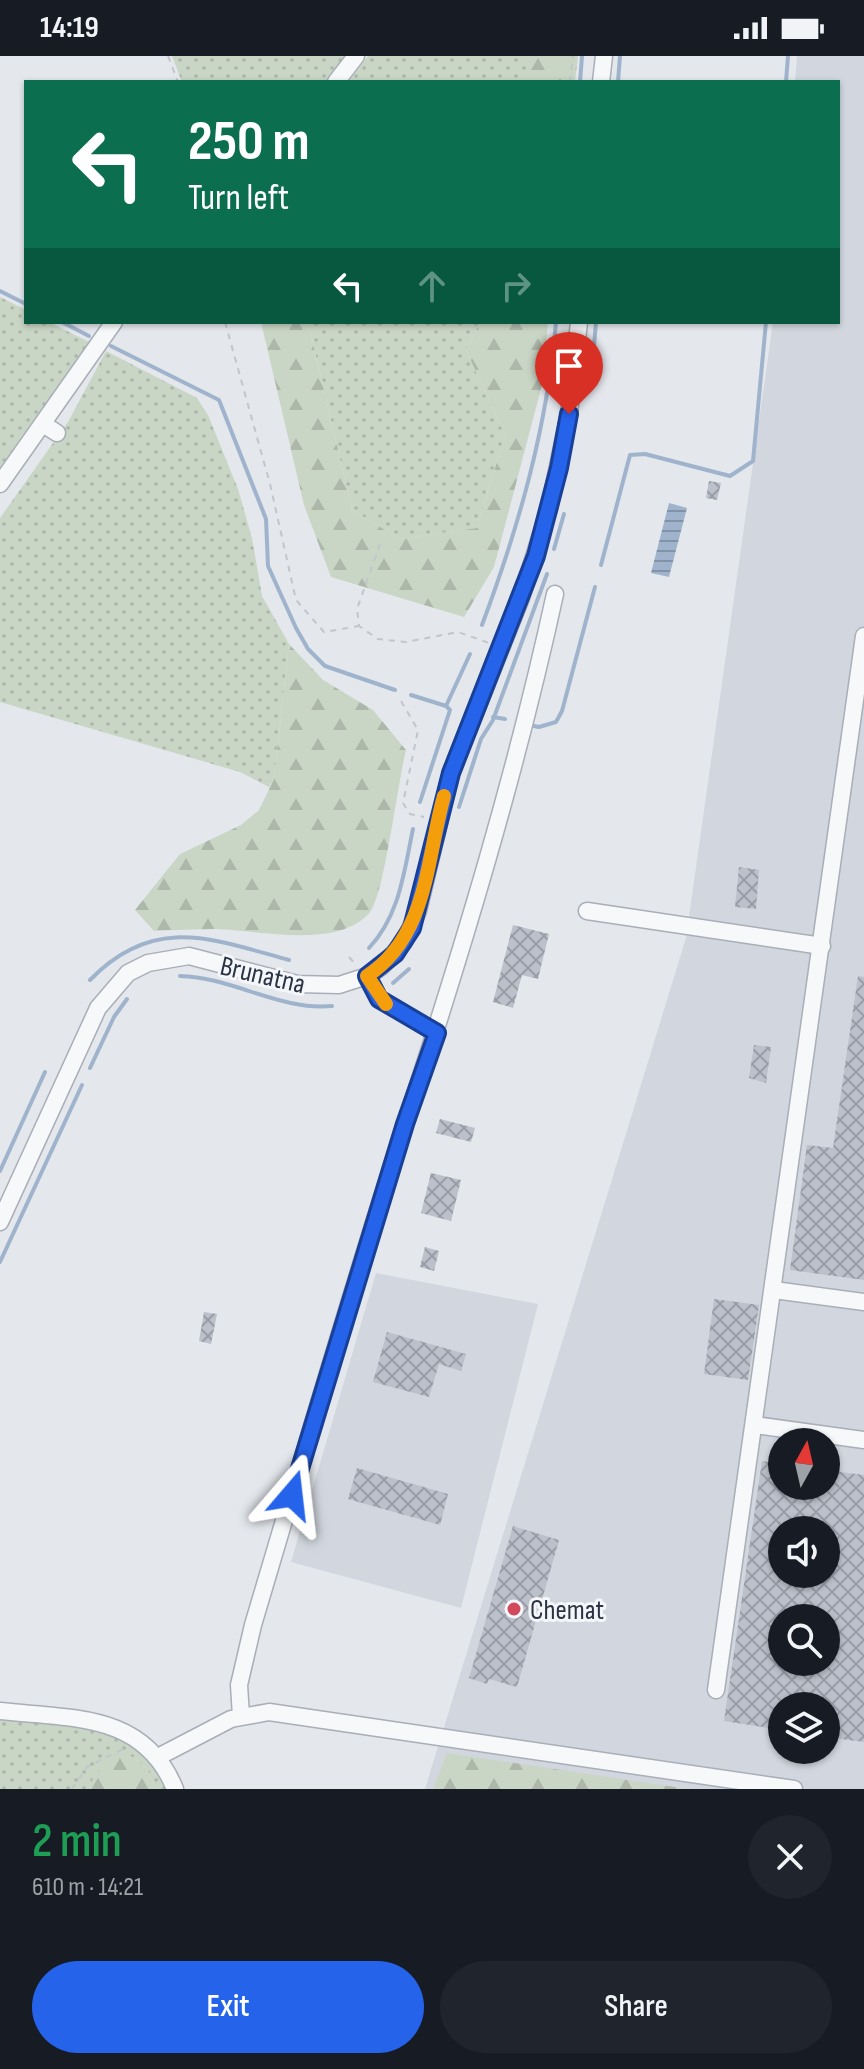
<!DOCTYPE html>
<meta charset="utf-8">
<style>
:root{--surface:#171b24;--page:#20242c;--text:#f1f3f6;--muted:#9ea1a6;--accent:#2563eb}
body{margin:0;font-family:"Sofia Sans Condensed",sans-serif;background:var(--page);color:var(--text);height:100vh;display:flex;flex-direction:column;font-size:30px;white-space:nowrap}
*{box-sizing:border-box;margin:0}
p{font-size:26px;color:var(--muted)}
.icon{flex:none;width:44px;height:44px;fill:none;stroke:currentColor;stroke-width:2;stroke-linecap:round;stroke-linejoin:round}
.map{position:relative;height:1733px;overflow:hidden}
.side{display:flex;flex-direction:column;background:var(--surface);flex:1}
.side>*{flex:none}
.guide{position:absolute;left:24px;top:24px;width:816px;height:244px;border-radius:0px;box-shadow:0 2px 6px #0004;background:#0b6e4f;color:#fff;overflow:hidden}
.needle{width:52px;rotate:8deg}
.controls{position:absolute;left:768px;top:1372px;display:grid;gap:16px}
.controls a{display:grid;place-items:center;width:72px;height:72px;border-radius:50%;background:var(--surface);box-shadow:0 2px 6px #0004;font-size:40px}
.pin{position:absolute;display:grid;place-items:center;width:68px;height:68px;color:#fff;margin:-82px -34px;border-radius:50% 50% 50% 0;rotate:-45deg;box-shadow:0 0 8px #0007}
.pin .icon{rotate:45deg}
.me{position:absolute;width:88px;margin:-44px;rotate:17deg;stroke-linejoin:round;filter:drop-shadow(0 0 6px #0008)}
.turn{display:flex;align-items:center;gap:28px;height:168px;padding:0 32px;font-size:36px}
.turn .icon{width:104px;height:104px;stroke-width:2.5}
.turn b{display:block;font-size:56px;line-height:68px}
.lanes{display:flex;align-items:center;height:76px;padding:0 32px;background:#0003;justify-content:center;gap:40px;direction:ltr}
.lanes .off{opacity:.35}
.round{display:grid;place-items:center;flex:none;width:84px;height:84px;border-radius:42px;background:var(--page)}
.head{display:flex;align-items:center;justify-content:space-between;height:136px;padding:0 32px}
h1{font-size:48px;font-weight:600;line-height:60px;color:#1e9e55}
.primary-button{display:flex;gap:16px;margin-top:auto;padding:16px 32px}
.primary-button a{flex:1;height:92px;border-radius:48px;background:var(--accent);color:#fff;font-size:32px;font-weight:600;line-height:92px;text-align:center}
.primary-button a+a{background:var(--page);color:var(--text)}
.status{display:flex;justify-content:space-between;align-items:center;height:56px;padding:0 40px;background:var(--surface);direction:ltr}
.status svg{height:22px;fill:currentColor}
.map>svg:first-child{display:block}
.built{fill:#d2d6de;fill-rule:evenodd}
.grass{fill:url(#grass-dots)}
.forest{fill:url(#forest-firs)}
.water{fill:url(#water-rules)}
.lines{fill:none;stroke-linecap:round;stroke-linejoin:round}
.stream{stroke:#9fb4cc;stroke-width:4}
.building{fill:url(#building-cross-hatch);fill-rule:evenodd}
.minor-casing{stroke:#a9aeb7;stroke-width:19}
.path{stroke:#c2c5cb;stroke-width:2;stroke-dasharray:6 6;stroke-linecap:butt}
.minor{stroke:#f7f8fa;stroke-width:16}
.route-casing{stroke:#184099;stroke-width:20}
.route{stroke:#2563eb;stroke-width:14}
.slow{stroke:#f59e0b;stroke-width:14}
.poi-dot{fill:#d1495b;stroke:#f4f6f9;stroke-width:3}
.labels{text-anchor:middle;stroke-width:6;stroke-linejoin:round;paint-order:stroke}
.street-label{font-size:28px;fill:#2b3445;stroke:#f4f6f9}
.poi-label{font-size:28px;fill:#2b3445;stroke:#f4f6f9;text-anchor:start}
</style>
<div class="status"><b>14:19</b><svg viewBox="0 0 49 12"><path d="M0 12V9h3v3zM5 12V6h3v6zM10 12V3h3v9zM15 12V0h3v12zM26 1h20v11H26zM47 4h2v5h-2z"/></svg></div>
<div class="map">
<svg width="864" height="1733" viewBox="0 0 864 1733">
<defs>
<pattern id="grass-dots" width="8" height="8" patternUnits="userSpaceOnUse" patternTransform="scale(2)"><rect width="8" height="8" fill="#c9d6c5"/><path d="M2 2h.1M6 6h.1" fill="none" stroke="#adb8ab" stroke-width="1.8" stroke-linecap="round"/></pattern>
<pattern id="forest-firs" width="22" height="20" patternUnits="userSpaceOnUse" patternTransform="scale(2)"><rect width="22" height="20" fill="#c9d6c5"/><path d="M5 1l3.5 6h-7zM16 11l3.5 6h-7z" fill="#adb8ab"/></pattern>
<pattern id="water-rules" width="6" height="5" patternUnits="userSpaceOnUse" patternTransform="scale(2)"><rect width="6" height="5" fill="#9fb4cc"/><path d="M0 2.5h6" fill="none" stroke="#8293a7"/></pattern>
<pattern id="building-cross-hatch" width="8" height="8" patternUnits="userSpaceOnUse" patternTransform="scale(2)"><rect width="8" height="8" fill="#bbc0ca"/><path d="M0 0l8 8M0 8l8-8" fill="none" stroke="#989da6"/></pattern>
</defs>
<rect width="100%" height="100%" fill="#e4e7ec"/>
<g class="built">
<path d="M 797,0 L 864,0 L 864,1733 L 425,1733 L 686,882 L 773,266 L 838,266 L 838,26 L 795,26 ZM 782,1386 L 826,1386 L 826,1430 L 782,1430 ZM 782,1474 L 826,1474 L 826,1518 L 782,1518 ZM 782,1562 L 826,1562 L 826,1606 L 782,1606 ZM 782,1650 L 826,1650 L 826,1694 L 782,1694 Z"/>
<polygon points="376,1217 538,1248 461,1552 291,1506"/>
</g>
<g class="grass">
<polygon points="172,0 345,0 326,26 182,26"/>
<polygon points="368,0 528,0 528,26 348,26"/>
<polygon points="0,241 26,254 26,266 49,266 91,287 0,417"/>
<polygon points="308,266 480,266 466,294 505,379 477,472 400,483 352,454"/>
<polygon points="106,295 197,342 208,359 238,433 252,482 262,540 289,588 274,723 269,731 240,716 0,646 0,462 68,366"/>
<path d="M 0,1663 C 52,1669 151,1666 166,1733 L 155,1733 L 147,1712 L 118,1691 L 86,1733 L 0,1733 Z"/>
</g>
<g class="forest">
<polygon points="528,0 578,0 575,26 528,26"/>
<polygon points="261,266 308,266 352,454 400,483 477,472 505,379 466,294 480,266 548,266 542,329 494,511 464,561 331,521 304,449"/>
<path d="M 289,588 L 323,624 L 373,654 L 406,694 C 398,725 384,840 370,856 C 339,894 258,874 215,873 C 195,873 174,874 154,875 L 135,854 L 180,798 L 241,769 L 259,754 L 274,723 Z"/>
<polygon points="118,1690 147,1712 155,1733 86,1733"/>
<polygon points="447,1697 688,1733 433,1733"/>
</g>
<polygon class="water" points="669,447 687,452 669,521 651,517"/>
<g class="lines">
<g class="stream">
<polyline points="580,26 582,0"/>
<polyline points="618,26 620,0"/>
<polyline points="786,26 788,0"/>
<polyline points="0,235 26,248"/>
<polyline points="62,266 89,280"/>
<polyline points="111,290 219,344 266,463 268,510 296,572 308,593 325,610 395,634"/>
<polyline points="593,302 596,266"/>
<polyline points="554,493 564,458"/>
<polyline points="601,509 630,399 645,398 730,420 753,405 766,266"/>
<path d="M 482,569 C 519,470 547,372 556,266"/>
<polyline points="411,639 446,650"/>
<polyline points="493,661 505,663"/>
<polyline points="529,669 539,671 556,666 562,655 595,531"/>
<polyline points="420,746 450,654 446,650 470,598"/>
<polyline points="459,751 481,683 493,664 547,518"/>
<path d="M 369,892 C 400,859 404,815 413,773"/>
<path d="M 180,920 C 232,921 280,955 332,950"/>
<path d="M 90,924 C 154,858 212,883 289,904"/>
<polyline points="393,927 409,913"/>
<polyline points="90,1012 114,961 127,943"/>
<polyline points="0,1115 45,1016"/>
<polyline points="0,1206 82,1029"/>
</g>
</g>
<g class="building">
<polygon points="709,425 721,427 717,444 706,442"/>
<polygon points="739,811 759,814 756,853 735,851"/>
<polygon points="513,869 549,878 538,923 522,919 513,952 493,946"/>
<polygon points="858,920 864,921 864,1224 790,1214 807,1089 833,1092"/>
<polygon points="754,989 771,991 766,1027 749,1022"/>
<polygon points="440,1063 475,1072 471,1086 436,1077"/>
<polygon points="431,1117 461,1124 451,1165 421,1157"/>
<polygon points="425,1191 439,1195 434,1215 420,1211"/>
<polygon points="714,1243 759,1249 748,1324 704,1318"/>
<polygon points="204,1256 217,1258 211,1288 199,1285"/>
<polygon points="387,1276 466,1298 461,1315 439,1308 429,1341 373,1326"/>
<path d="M 762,1405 L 782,1408 L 782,1430 L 826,1430 L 826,1414 L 864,1419 L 864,1686 L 826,1681 L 826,1650 L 782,1650 L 782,1674 L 724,1665 ZM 782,1474 L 826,1474 L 826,1518 L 782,1518 ZM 782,1562 L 826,1562 L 826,1606 L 782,1606 Z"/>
<polygon points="357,1412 448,1438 440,1469 348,1443"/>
<polygon points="513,1470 559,1484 517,1631 489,1623 487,1628 469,1622"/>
</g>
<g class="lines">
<g class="minor-casing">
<g id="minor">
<polyline points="336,26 356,0"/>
<polyline points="601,26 604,0"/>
<polyline points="43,368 57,377"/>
<polyline points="0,428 114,266"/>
<polyline points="587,855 822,890"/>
<polyline points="367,920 379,943 437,977"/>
<polyline points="0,1166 98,952 128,917 148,907 189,900 297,928 339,929 367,920 381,911 404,886 418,855 451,717 521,542 549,453 569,358 579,266"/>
<polyline points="774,1234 864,1246"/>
<polyline points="755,1369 864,1384"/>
<polyline points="716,1634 864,580"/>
<path d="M 0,1655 C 71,1663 144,1656 175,1733"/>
<path d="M 241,1660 L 239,1629 L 253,1569 C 303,1401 352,1232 406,1066 C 463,892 516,717 555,538"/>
<polyline points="158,1701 231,1663 269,1656 794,1733"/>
</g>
</g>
<g class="path">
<polyline points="168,0 178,26"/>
<polyline points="570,26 573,0"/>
<polyline points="225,266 270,428 296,544 324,576 359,570"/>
<polyline points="380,488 357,553 359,570 378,583 406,586 458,576 489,587"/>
<polyline points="401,645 418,674 403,747 410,758 424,761"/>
<polyline points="349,901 356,909"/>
<polyline points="72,1733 87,1711 123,1693"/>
</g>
<use href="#minor" class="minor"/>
</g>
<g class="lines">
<g class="route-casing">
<polyline id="route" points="292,1439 405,1068 437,977 379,943 367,920 395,898 412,872 451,717 536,500 559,412 569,358"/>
</g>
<use href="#route" class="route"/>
<path class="slow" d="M 386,948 L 367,920 C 428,880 426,804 444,740"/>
</g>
<circle class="poi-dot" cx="514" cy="1553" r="8"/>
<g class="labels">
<g class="street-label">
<text transform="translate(263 918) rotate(13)" y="10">Brunatna</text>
</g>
<g class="poi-label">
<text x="530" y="1563">Chemat</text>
</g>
</g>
</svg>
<div class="controls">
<a><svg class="needle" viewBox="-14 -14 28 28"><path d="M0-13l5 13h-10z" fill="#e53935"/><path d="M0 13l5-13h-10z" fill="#9ea1a6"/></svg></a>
<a><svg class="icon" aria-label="sound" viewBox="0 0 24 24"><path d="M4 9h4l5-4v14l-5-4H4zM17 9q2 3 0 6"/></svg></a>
<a><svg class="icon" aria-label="search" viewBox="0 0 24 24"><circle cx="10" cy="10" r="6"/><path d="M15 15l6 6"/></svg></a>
<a><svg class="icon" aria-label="layers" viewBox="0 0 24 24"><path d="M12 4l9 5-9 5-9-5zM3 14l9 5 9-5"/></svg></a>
</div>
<div class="pin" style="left:569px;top:358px;background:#d93025"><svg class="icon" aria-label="arrive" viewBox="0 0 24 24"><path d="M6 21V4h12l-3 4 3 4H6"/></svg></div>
<svg class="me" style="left:292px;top:1439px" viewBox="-20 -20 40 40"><path d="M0-17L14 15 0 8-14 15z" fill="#2563eb" stroke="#fff" stroke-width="4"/></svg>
<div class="guide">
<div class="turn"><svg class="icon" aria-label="left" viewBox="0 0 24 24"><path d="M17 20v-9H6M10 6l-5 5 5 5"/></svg><div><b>250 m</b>Turn left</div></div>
<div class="lanes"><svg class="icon" aria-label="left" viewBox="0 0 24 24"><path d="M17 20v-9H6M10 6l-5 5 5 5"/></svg><svg class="icon off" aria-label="ahead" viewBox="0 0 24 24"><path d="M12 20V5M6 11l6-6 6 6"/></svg><svg class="icon off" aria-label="right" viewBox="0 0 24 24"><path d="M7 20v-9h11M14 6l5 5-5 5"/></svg></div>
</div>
</div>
<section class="side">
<div class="head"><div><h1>2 min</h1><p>610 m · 14:21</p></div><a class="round"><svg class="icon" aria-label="close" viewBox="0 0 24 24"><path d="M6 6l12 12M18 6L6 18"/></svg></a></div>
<div class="primary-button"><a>Exit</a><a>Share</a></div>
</section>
